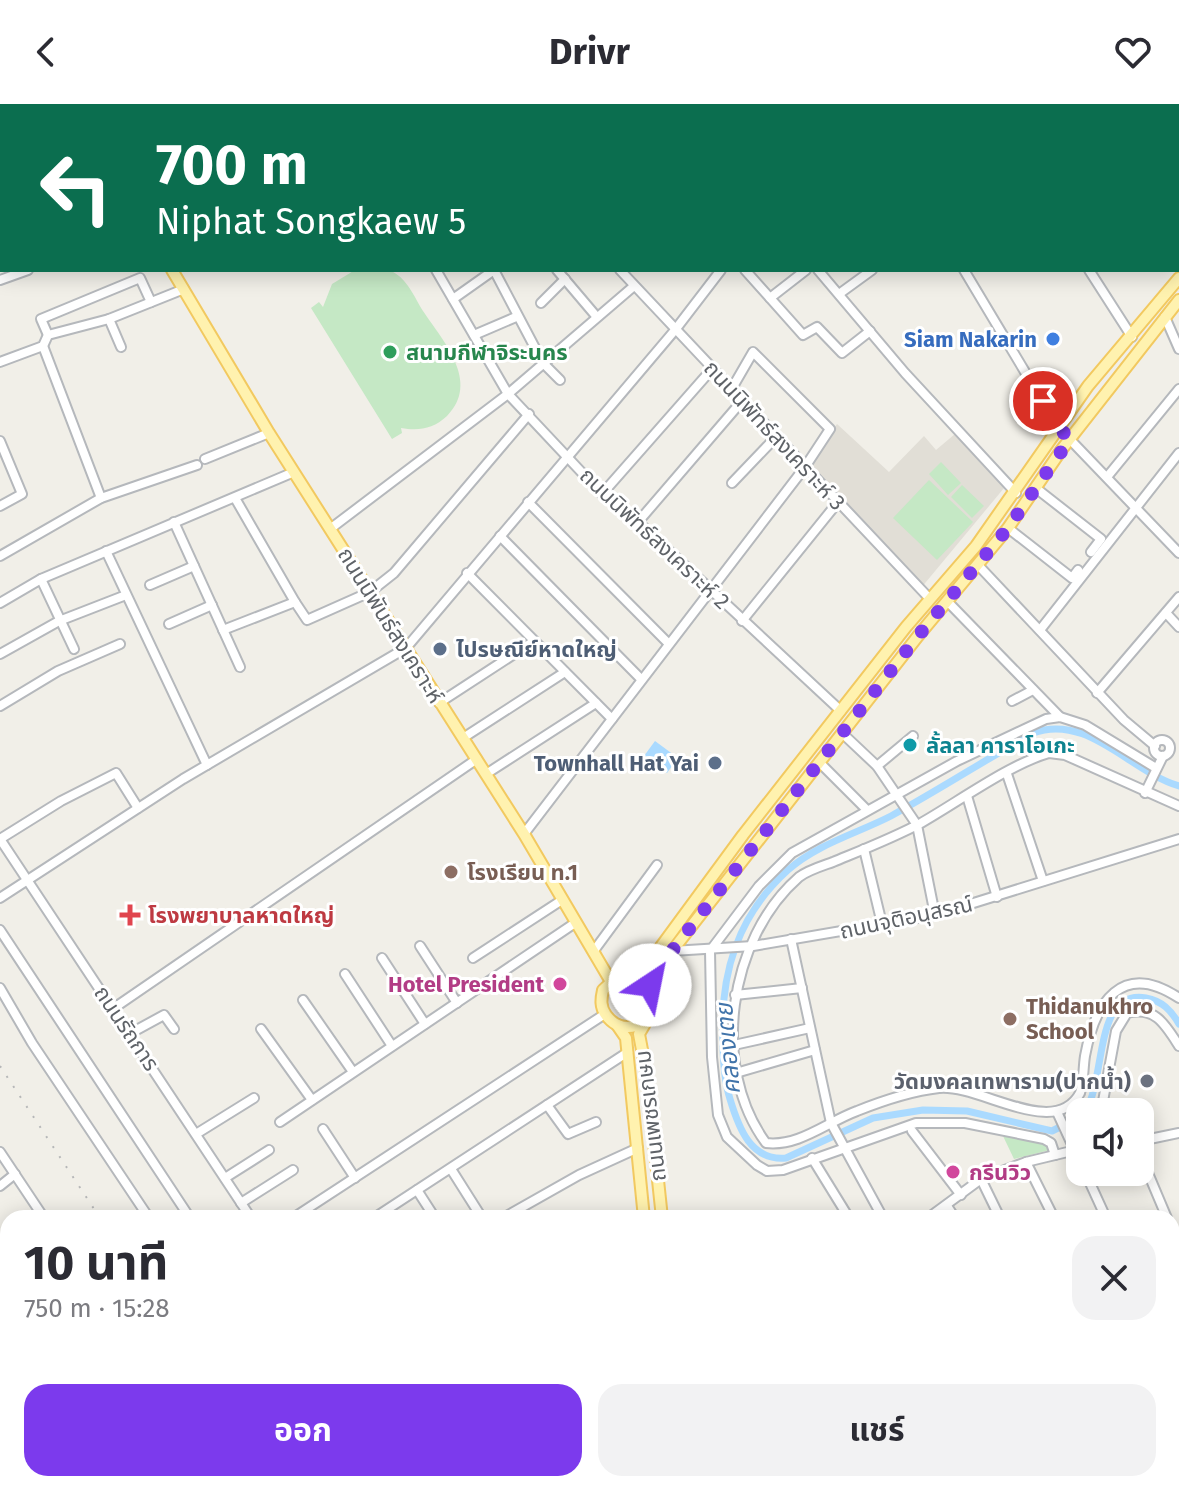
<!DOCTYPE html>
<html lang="th">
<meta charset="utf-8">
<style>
:root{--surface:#fff;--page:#f2f2f3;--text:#2b2b33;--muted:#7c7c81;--accent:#7c3aed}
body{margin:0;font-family:"Fira Sans","Noto Sans Thai",sans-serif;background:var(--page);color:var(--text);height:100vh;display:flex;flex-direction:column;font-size:30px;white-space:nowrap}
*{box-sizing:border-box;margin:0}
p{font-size:26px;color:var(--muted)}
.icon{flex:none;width:44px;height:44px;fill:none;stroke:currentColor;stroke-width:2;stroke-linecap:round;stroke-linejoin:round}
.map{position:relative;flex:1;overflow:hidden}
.side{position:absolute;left:0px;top:1106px;width:1180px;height:282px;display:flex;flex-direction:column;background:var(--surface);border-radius:24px 24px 0 0;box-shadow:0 4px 20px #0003}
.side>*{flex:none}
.top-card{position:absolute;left:0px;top:0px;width:1180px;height:168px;box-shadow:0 4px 20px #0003;background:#0b6e4f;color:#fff;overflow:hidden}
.buttons{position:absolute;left:1066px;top:994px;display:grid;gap:16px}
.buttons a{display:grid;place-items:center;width:88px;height:88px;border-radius:16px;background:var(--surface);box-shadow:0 4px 20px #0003;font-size:40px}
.pin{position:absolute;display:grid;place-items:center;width:68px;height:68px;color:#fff;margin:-34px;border:4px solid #fff;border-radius:50%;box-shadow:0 2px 8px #0007}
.me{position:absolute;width:88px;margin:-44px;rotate:34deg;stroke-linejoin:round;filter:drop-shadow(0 0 6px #0008)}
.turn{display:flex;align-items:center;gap:28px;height:168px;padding:0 24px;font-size:36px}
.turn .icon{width:104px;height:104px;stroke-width:2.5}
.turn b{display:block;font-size:56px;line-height:68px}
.round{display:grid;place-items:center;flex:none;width:84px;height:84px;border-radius:24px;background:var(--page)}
.headline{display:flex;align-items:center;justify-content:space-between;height:136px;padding:0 24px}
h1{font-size:48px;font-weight:700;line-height:60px}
.cta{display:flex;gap:16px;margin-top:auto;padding:16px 24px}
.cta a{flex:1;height:92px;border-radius:24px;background:var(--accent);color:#fff;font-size:32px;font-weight:700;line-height:92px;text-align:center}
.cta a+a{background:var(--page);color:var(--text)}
header{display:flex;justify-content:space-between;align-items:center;height:104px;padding:0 24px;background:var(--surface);font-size:36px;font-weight:700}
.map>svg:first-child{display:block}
.education{fill:#e1ded6}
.green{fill:#c5e8c5}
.water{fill:#aadaff}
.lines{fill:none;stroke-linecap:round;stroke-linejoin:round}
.canal{stroke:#aadaff;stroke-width:7}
.minor-casing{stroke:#b5b8bc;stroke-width:12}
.major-casing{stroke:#f2c960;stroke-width:14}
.minor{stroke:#fff;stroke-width:8}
.major{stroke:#fff2af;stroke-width:10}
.rail{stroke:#b6b7b8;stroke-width:2;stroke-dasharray:2 10;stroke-linecap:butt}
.route{stroke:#7c3aed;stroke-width:14;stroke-dasharray:0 25.2}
.shop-dot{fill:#3f7fe0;stroke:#fff;stroke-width:3}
.leisure-dot{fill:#2e9e5b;stroke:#fff;stroke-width:3}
.service-dot{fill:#5c6f8a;stroke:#fff;stroke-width:3}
.culture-dot{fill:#0f9aa8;stroke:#fff;stroke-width:3}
.education-dot{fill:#8d6e63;stroke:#fff;stroke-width:3}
.health-dot{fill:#e0444e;stroke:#fff;stroke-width:3}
.hotel-dot{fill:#d1479c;stroke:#fff;stroke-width:3}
.worship-dot{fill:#6b7280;stroke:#fff;stroke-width:3}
.labels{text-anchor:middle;stroke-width:6;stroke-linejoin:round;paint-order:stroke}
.shop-label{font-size:22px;font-weight:bold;fill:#366cbe;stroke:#fff;text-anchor:end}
.leisure-label{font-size:22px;font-weight:bold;fill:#27864d;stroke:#fff;text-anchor:start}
.street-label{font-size:22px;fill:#5f6368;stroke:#fff}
.service-label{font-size:22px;font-weight:bold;fill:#4e5e75;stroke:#fff;text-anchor:start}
.culture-label{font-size:22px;font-weight:bold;fill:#0d838f;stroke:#fff;text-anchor:start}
.education-label{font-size:22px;font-weight:bold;fill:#785e54;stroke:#fff;text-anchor:start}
.health-label{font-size:22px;font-weight:bold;fill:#be3a42;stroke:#fff;text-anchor:start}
.hotel-label{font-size:22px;font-weight:bold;fill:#b23c85;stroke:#fff;text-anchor:end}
.worship-label{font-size:22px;font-weight:bold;fill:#5b616d;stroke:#fff;text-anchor:end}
.water-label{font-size:24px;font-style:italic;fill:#4174aa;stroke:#fff}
</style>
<header><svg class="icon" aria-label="back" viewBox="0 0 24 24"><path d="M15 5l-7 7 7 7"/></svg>Drivr<svg class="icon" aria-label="heart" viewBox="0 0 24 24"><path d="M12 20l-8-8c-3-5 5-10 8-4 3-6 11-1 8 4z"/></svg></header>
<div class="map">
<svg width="1179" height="1387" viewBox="0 0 1179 1387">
<rect width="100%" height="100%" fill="#f1efe8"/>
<polygon class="education" points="837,320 889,368 924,332 936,346 955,330 1004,384 921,484 805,364"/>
<g class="green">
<path d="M 355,166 C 366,166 383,163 393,168 C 407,175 415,194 423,207 C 443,237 481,278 447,312 C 433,325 419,327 401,324 L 402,329 L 392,335 L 311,204 L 319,198 L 323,203 L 332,180 Z"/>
<polygon points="941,358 961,379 948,391 929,370"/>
<polygon points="929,376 973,418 937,456 893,414"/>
<polygon points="962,381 984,402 972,414 951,393"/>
<polygon points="1003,1032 1049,1040 1050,1046 1014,1055"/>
</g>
<polygon class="water" points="655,637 678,654 667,669 644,652"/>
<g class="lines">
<g class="canal">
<path d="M 1085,1008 C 1107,973 1093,885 1146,894 C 1162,897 1171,906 1179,920"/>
<path d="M 1080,1013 L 1052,1027 L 967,1007 L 923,1006 L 873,1014 L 786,1054 C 751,1057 739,1025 730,995 C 724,976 723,954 723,935 C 720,868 738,811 788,766 C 817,740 858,729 891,712 C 939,686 985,656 1033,629 C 1088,609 1129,667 1179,682"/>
</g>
<g class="minor-casing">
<g id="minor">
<polyline points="273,0 273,2"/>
<polyline points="330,0 331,2"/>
<polyline points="477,0 478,2"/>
<polyline points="527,0 529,2"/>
<polyline points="681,0 682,2"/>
<polyline points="798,0 800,2"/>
<polyline points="858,0 860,2"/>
<polyline points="998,0 999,2"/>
<polyline points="1063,0 1064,2"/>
<polyline points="46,2 51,0"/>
<polyline points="172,2 177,0"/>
<polyline points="351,2 356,0"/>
<polyline points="512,2 515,0"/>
<polyline points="644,2 646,0"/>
<polyline points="726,2 728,0"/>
<polyline points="0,20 2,19"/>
<polyline points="0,68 2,67"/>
<polyline points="1178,154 1179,155"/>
<polyline points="436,166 508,290 602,390 638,418 841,607"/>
<polyline points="557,166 596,212"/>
<polyline points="620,166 930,495"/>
<polyline points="745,166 803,231 817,223 842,249 870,227"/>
<polyline points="818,166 905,269 1016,389"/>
<polyline points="964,166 1058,323 1179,449"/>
<polyline points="1089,166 1132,233"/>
<polyline points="0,176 28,166"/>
<polyline points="839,190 872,166"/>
<polyline points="770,194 806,166"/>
<polyline points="453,195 494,166 543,259 560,276"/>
<polyline points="541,199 565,175"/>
<polyline points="1165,213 1179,245"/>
<polyline points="109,215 121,243"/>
<polyline points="48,231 41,215 140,174 151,198"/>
<polyline points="474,231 516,213"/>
<polyline points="43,242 101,394"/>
<polyline points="0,258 43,242 48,231 109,215 184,185"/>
<polyline points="0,337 22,390 0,402"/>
<polyline points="205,355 269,329"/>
<polyline points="1107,373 1179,285"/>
<polyline points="732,379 776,333"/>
<polyline points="1037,385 1101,435 1091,448"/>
<polyline points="602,390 712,265"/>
<polyline points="528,398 668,539"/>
<polyline points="174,418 240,563"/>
<polyline points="638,418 742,297"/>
<polyline points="1008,424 1072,474 1078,466"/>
<polyline points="330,425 508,290 634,182"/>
<polyline points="500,432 641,575"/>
<polyline points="106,447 207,661"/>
<polyline points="0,452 101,394 197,361"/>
<polyline points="978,461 1124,616 1155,642"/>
<polyline points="467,469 612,615"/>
<polyline points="41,475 74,545"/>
<polyline points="150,481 194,462"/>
<polyline points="947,497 1060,613"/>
<polyline points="295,498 307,516 370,488 394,469 529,310"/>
<polyline points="0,499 41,475 294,368"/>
<polyline points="1166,509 1179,523"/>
<polyline points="742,517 838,398"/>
<polyline points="169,520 212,501"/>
<polyline points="223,526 295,498 235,394"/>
<polyline points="1040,526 1179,349"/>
<polyline points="0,550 59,517 126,491"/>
<polyline points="1097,589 1179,493"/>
<polyline points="1012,597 1033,586"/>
<polyline points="439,599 534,537"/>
<polyline points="0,602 58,567 120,540"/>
<polyline points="842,629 877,662 917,721 935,811"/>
<polyline points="463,634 565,568"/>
<circle cx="1162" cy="644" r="8"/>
<polyline points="819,658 867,706"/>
<polyline points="877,662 913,632"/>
<polyline points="486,670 596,599"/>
<polyline points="1007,670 1043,777"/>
<polyline points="1145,689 1163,652"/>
<polyline points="967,692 997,793"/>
<path d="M 1179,702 L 1065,651 L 1049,649 C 1010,660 958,698 921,719 C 893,734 862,746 833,758 C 822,762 808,766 799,773 C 728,835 710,963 766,1039 C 799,1043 827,1018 857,1007 C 882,997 912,987 939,984 C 980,980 1055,1036 1080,989 C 1084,977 1083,965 1085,952 C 1095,898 1122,856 1179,894"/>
<polyline points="524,730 805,363 830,325 753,248 731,286"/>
<polyline points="0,735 251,1114"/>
<polyline points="0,735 61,697 116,669 138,704"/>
<polyline points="864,745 882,820"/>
<polyline points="0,794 183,675 406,544 675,226 721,166"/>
<polyline points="0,826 190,1114"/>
<polyline points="791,835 831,1019 883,1114"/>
<polyline points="420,842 457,899"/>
<polyline points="672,847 753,842 935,811 1179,735"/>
<polyline points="593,848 657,761"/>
<polyline points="382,854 425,920"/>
<polyline points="473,854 562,796"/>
<polyline points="345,870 392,942"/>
<polyline points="0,884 32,939 149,1114"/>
<polyline points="735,891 802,884"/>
<polyline points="303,896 353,968"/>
<polyline points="114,904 477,655"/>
<polyline points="261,925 312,996"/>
<polyline points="131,929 164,911 174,925"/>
<polyline points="734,941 810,924"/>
<polyline points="736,969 815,946"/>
<polyline points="547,1001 568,1030 596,1018"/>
<polyline points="1057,1008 1080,1058"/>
<path d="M 1101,1008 L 1116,927 L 1127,909 C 1155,902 1165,920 1179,942"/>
<polyline points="280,1018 575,819"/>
<polyline points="323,1025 355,1074"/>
<polyline points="912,1027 961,1091"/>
<polyline points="196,1030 254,994"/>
<polyline points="1140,1037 1179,1029"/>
<polyline points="0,1048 44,1114"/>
<polyline points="1140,1050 1167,1114"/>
<polyline points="1055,1051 1051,1039 1044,1035 965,1019 916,1019 783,1066 767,1067 757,1061 727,1033 718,1011 712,953 710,847 759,782 792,749 957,657 1046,615 1060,613 1085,621 1156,664"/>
<polyline points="812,1054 849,1114"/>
<polyline points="1026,1058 1054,1114"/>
<polyline points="451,1065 482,1114"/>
<polyline points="1085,1068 1106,1114"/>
<polyline points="225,1074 269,1046"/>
<polyline points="981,1075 1000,1114"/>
<polyline points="0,1082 15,1070"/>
<polyline points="417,1086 435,1114"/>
<polyline points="241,1099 293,1066"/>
<polyline points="947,1102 955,1114"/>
<polyline points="766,1112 767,1114"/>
<polyline points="293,1114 605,910"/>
<polyline points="374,1114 628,948"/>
<polyline points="503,1114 579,1071 638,1044"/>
<polyline points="693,1114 697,1114"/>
<polyline points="928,1114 981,1075 1026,1058 1080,1045"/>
<polyline points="1172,1124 1179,1140"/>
<polyline points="0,1152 8,1146"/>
<polyline points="0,1216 8,1209"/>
<polyline points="1172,1249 1179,1262"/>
<polyline points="1172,1276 1179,1272"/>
<polyline points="0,1294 8,1287"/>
<polyline points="1172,1329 1175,1333"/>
<polyline points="0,1330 8,1324"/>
<polyline points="1172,1365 1179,1374"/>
<polyline points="72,1380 76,1387"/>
<polyline points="138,1380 143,1387"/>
<polyline points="221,1380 226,1387"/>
<polyline points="239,1380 244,1387"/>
<polyline points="324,1380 329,1387"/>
<polyline points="429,1380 434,1387"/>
<polyline points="861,1380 867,1387"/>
<polyline points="946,1380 951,1387"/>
<polyline points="1109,1380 1115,1387"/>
<polyline points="21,1387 29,1380"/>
<polyline points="181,1387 195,1380"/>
<polyline points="401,1387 414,1380"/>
<polyline points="578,1387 593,1380"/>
<polyline points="723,1387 733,1380"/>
<polyline points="778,1387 787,1380"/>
<polyline points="819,1387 828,1380"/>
<polyline points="922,1387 931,1380"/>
<polyline points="1007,1387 1016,1380"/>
</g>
</g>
<g class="major-casing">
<g id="major">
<polyline points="70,0 72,2"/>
<polyline points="172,166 269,329 524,730 610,876"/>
<polyline points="629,869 646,863 743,731 906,523 976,442 1088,282 1179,174"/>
<path d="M 653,885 L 637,871 L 618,872 L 603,886 C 601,895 600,903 606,911 C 611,918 619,923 628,923 C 659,923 650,893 656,875 C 659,865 667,856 672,847 L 918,532 L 1008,424 L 1062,345 L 1179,196"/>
<polyline points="646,918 639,930 647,972 662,1114"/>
<polyline points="617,921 626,934 644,1114"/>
<polyline points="680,1380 680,1387"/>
<polyline points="697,1380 698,1387"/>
</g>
</g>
<use href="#minor" class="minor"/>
<use href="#major" class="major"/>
<g class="rail">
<polyline points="0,962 100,1114"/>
<polyline points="252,1380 256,1387"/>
<polyline points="267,1380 272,1387"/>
</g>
</g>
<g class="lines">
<polyline class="route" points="650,881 653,885 657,870 672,847 918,532 1008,424 1070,335 1058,323 1043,297"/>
</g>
<circle class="shop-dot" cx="1053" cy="235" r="8"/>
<circle class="leisure-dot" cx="390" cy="248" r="8"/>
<g class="service-dot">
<circle cx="440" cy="545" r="8"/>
<circle cx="715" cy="659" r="8"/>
</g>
<circle class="culture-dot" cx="910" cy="641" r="8"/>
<g class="education-dot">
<circle cx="451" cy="768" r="8"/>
<circle cx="1010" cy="915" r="8"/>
</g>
<path class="health-dot" d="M126 799h8v8h8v8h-8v8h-8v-8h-8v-8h8z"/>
<g class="hotel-dot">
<circle cx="560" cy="880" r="8"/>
<circle cx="953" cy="1068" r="8"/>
</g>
<circle class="worship-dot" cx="1147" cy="977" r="8"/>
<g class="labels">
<g class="shop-label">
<text x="1037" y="243">Siam Nakarin</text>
</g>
<g class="leisure-label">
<text x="406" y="256">สนามกีฬาจิระนคร</text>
</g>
<g class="street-label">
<text transform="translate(775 331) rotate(47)" y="8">ถนนนิพัทธ์สงเคราะห์ 3</text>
<text transform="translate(655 434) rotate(43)" y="8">ถนนนิพัทธ์สงเคราะห์ 2</text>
<text transform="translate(391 521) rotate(58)" y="8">ถนนนิพันธ์สงเคราะห์</text>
<text transform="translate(906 813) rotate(-12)" y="8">ถนนจุติอนุสรณ์</text>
<text transform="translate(127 924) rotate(56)" y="8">ถนนรัถการ</text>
<text transform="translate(650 1012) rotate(-97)" y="8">ถนนเพชรเกษม</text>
</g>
<g class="service-label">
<text x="456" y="553">ไปรษณีย์หาดใหญ่</text>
<text x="699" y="667" text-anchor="end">Townhall Hat Yai</text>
</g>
<g class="culture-label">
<text x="926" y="649">ลั้ลลา คาราโอเกะ</text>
</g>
<g class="education-label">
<text x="467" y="776">โรงเรียน ท.1</text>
<text x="1026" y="910">Thidanukhro<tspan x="1026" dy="25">School</tspan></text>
</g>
<g class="health-label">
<text x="148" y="819">โรงพยาบาลหาดใหญ่</text>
</g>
<g class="hotel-label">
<text x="544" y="888">Hotel President</text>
<text x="969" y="1076" text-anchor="start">กรีนวิว</text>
</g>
<g class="worship-label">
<text x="1131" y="985">วัดมงคลเทพาราม(ปากน้ำ)</text>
</g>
<g class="water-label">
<text transform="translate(728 945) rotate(-95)" y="8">คลองเตย</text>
</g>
</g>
</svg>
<div class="buttons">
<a><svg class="icon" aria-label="sound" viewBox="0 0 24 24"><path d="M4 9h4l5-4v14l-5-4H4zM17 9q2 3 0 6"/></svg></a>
</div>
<div class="pin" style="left:1043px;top:297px;background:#d93025"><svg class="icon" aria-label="arrive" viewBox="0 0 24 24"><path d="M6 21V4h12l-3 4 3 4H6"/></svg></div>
<svg class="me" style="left:650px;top:881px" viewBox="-20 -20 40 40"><circle r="19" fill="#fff"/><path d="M0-13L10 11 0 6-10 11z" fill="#7c3aed"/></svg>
<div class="top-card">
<div class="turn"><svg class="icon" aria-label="left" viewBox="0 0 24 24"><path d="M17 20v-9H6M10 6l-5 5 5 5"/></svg><div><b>700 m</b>Niphat Songkaew 5</div></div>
</div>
<section class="side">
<div class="headline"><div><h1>10 นาที</h1><p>750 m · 15:28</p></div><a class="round"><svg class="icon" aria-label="close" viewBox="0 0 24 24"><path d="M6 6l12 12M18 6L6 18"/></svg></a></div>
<div class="cta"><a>ออก</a><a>แชร์</a></div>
</section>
</div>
